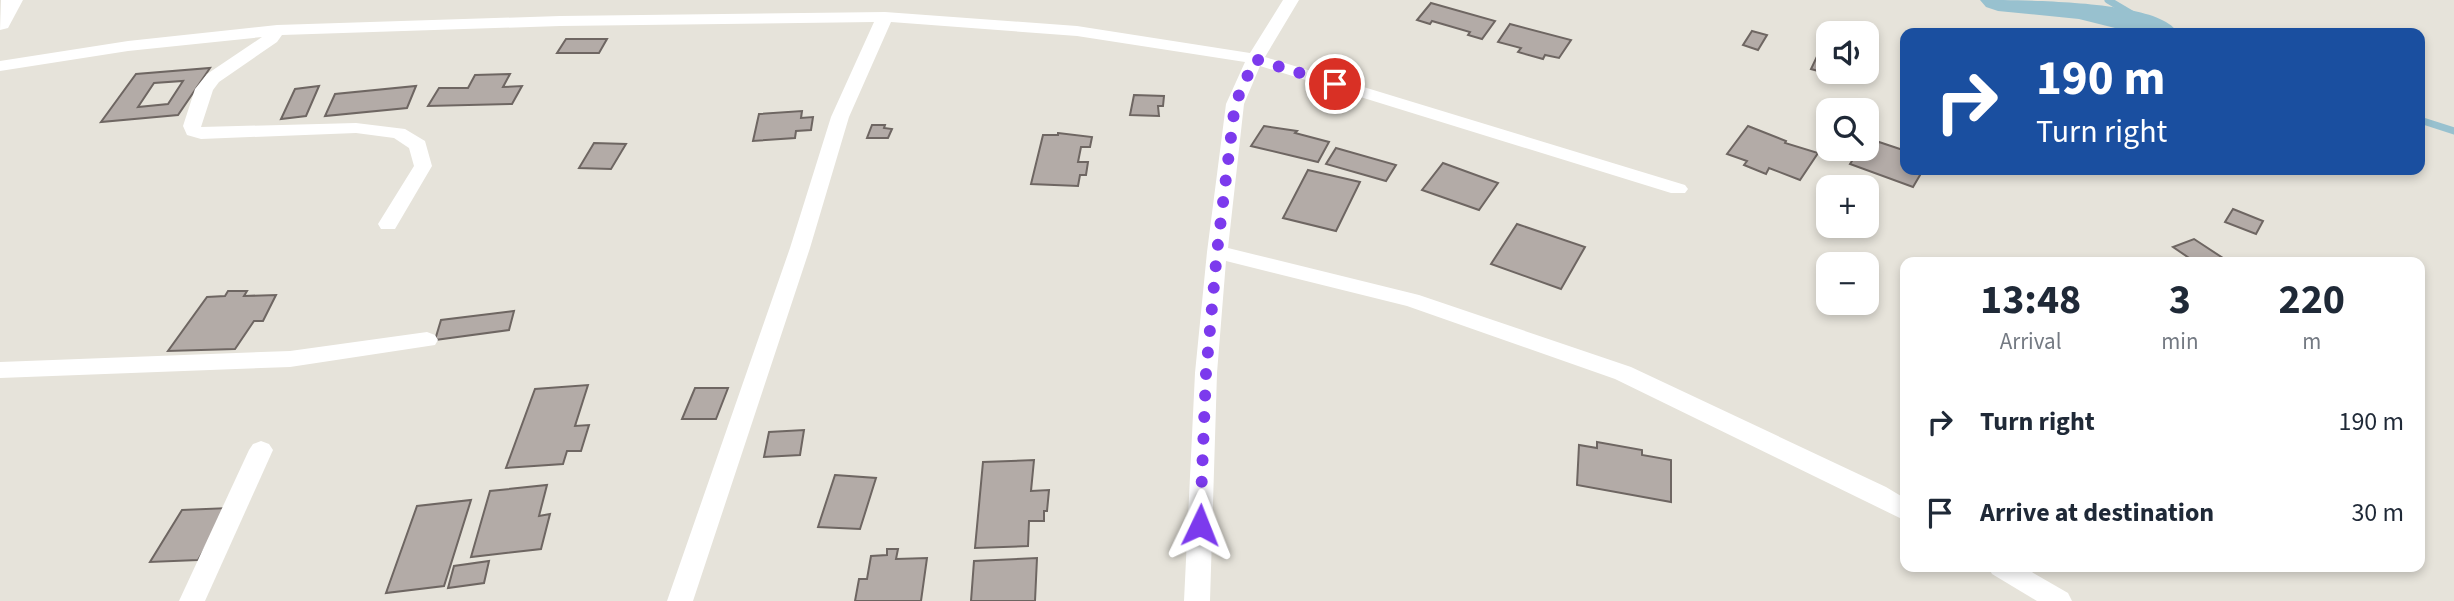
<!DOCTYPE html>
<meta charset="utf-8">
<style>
:root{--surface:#fff;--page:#f2f2f3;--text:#1f2937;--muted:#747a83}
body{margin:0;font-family:"Source Sans 3",sans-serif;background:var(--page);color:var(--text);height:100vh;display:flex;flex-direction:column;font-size:26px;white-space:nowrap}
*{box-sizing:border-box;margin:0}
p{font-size:23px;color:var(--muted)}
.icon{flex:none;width:38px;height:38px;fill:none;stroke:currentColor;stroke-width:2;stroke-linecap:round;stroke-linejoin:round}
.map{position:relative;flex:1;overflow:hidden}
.side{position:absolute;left:1900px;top:257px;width:525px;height:315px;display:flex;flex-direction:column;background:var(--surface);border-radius:14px;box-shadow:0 4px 10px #0003}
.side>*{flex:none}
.banner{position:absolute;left:1900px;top:28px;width:525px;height:147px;border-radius:14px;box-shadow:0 4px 10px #0003;background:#1a4fa0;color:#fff;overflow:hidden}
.buttons{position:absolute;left:1816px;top:21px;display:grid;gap:14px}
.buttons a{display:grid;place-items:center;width:63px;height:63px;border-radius:14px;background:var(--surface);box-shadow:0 4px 10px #0003;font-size:35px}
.pin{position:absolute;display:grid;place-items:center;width:60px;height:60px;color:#fff;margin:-30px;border:4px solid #fff;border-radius:50%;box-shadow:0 2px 7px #0007}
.me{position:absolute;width:77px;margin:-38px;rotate:2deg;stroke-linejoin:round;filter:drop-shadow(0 0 5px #0008)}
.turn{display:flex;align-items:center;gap:24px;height:147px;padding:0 21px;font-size:32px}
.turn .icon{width:91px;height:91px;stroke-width:2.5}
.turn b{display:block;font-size:49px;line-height:60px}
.eta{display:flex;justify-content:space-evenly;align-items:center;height:119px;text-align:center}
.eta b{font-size:42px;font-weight:700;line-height:49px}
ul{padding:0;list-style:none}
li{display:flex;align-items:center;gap:21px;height:91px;padding:0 21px}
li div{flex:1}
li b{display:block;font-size:26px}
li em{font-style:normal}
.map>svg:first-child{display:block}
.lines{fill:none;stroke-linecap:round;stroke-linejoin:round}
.stream{stroke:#98c1cf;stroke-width:7}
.river{fill:#98c1cf;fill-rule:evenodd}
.building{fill:#b3aba7;stroke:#6e6662;stroke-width:2;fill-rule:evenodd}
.street{fill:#fff;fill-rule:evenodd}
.secondary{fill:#fff;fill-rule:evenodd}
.route{stroke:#7c3aed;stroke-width:12;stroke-dasharray:0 21.6}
</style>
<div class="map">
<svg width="2454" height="601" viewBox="0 0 2454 601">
<rect width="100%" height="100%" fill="#e6e3da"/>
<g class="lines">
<g class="stream">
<polyline points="2108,0 2157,29 2170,33"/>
<polyline points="2420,120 2454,131"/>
</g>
<path class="river" d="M 1980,0 C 2022,0 2151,0 2175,29 L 2172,33 L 2135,33 L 2079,19 L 1998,11 L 1986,7 Z"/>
</g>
<g class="building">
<polygon points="1431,3 1495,21 1482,39 1468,35 1470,32 1432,21 1430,24 1417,20"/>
<polygon points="1510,24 1571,40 1559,58 1545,55 1543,59 1518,52 1521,48 1498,42"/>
<polygon points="1752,31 1767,35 1758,50 1743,45"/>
<polygon points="566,39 607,39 599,53 557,53"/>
<polygon points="1822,46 1829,48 1829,72 1834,72 1833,75 1811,69"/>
<path d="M 210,68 L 178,115 L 101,122 L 136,74 ZM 183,81 L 168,104 L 138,107 L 154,83 Z"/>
<polygon points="510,74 503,87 522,86 512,104 428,106 439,88 468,88 475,75"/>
<polygon points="319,86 306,116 281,119 295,89"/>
<polygon points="416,86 407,108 325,116 335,94"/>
<polygon points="1134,95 1164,96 1163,106 1158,106 1159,116 1130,115"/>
<polygon points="802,111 801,118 813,117 811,130 796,131 795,138 753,141 759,114"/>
<polygon points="872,125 885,125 884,128 892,129 888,138 867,138"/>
<polygon points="1264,126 1297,131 1295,133 1329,142 1318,162 1251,146"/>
<polygon points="1748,126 1786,141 1785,143 1818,153 1800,180 1769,168 1766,174 1744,165 1747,161 1727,154"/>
<polygon points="1058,133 1092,137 1090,147 1081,147 1078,162 1088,162 1086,175 1080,175 1078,186 1031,184 1043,135 1058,135"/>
<polygon points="1867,141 1877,145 1879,142 1906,151 1906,170 1923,170 1913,187 1850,164 1860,149 1867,149"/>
<polygon points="594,143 626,144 611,169 579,168"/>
<polygon points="1336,148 1396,165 1386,181 1326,164"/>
<polygon points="1443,163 1498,183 1479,210 1422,190"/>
<polygon points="1308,170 1360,182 1336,231 1283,218"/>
<polygon points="2233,209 2263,221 2256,234 2225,222"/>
<polygon points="1517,224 1585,247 1561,289 1491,264"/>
<polygon points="2194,239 2229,262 2195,262 2173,247"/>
<polygon points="228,291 247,291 244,296 276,295 263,321 254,321 235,349 168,351 207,297 225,296"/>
<polygon points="514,311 509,330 435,340 441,320"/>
<polygon points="588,385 575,426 589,425 581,451 567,451 563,464 506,468 535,389"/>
<polygon points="695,388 728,388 716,419 682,419"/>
<polygon points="804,430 800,455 764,457 769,432"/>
<polygon points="1597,442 1642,450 1642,455 1671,460 1671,502 1577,485 1579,445 1597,448"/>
<polygon points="1034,460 1031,491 1049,490 1047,511 1044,511 1044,521 1029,521 1028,546 975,548 983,462"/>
<polygon points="835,475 876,478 860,529 818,527"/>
<polygon points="547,485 539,516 550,514 541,549 471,557 490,491"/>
<polygon points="471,500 444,586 386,593 417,506"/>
<polygon points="229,508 198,560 150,562 182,510"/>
<polygon points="887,549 898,549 896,559 927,558 921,601 855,601 859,579 867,579 871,556 887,555"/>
<polygon points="1037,558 1035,601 971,601 974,561"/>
<polygon points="489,561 484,583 448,588 454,566"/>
</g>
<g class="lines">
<g class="street">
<polygon points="1283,0 1299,0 1265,57 1685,185 1688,189 1685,193 1671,193 1260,66 1244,104 1228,248 1419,295 1631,367 1886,487 1906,499 1906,521 1615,379 1407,306 1226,261 1217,373 1210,601 1184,601 1195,373 1207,252 1226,104 1245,62 1077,36 891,22 849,117 810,248 693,601 667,601 790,248 831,117 874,22 560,26 282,35 277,42 219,82 213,90 201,127 356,123 405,129 425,141 432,166 395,229 381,229 378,224 414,166 409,148 394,138 356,133 201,139 187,135 183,126 195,89 207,74 262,37 128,51 0,71 0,61 128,41 277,25 560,16 885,12 1077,26 1250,53"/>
<polygon points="427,332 435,335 438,340 435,345 290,367 0,378 0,362 290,351"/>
<polygon points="261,441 269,444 273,450 205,601 179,601 249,450 253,444"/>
<polygon points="1988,567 2023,567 2068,593 2072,601 2037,601 1992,574"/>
</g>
<polygon class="secondary" points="23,0 8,28 0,30 1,0"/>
</g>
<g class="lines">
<polyline class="route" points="1200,525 1206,373 1217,252 1235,104 1255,59 1335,84"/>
</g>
</svg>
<div class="buttons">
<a><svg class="icon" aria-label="sound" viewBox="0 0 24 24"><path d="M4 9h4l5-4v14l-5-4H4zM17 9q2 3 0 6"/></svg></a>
<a><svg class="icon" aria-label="search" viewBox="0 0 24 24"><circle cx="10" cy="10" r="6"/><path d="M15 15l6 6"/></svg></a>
<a>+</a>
<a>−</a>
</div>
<div class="pin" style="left:1335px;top:84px;background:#d93025"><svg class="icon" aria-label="arrive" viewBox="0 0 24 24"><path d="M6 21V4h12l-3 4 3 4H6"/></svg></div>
<svg class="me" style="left:1200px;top:525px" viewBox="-20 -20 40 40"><path d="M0-17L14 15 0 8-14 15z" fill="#7c3aed" stroke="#fff" stroke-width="4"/></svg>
<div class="banner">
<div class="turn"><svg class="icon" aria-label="right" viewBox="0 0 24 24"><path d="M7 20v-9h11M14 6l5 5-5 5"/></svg><div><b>190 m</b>Turn right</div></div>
</div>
<section class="side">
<div class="eta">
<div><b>13:48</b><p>Arrival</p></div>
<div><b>3</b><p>min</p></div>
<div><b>220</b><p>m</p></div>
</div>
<ul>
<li><svg class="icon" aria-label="right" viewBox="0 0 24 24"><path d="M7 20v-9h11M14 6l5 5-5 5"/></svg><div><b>Turn right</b></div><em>190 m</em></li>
<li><svg class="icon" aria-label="arrive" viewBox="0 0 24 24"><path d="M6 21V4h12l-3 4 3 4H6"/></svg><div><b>Arrive at destination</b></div><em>30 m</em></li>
</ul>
</section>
</div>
